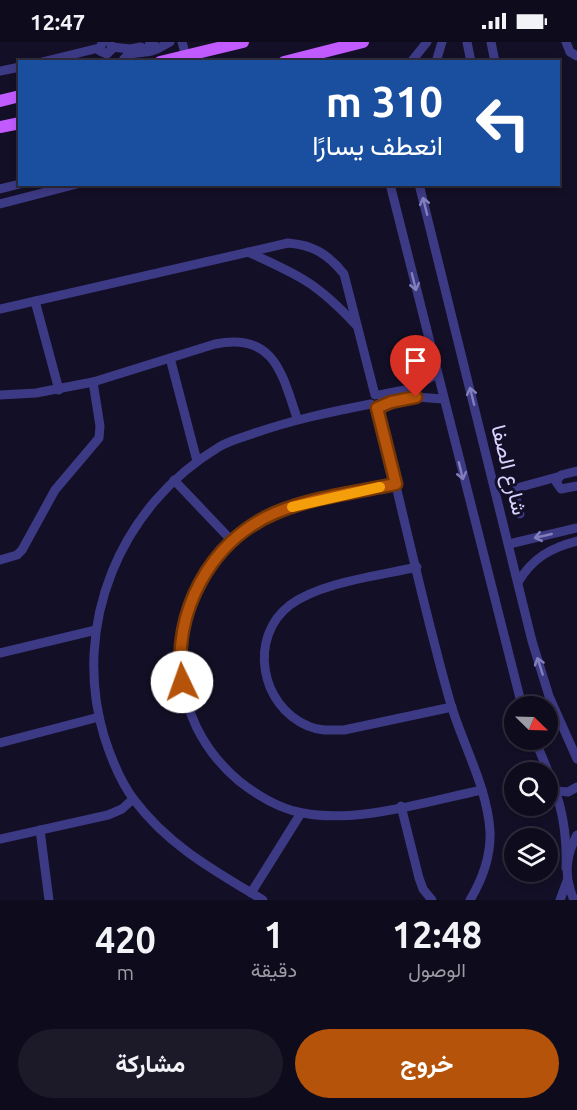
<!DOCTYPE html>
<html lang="ar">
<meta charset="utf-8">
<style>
:root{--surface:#0e0b1c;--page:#1c1929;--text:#f1f3f6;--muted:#9b9ba3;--line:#2e2b3b;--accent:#b45309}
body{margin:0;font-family:Ubuntu,Vazirmatn,sans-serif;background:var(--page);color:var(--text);direction:rtl;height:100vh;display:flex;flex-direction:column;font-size:22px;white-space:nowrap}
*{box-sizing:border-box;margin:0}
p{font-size:20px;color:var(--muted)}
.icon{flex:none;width:33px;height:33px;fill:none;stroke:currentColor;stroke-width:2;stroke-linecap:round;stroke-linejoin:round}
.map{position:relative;height:858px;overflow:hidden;direction:ltr}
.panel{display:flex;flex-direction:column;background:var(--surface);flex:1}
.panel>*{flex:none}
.guide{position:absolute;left:18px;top:18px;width:542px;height:126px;border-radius:0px;box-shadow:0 3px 9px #0003,0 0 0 2px var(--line);direction:rtl;background:#1a4fa0;color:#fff;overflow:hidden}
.needle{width:39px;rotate:113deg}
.controls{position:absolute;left:504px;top:654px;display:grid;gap:12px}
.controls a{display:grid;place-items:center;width:54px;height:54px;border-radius:50%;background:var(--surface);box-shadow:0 3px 9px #0003,0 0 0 2px var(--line);font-size:30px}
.pin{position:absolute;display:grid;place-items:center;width:51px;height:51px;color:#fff;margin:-62px -26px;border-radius:50% 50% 50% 0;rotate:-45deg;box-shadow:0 0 6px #0007}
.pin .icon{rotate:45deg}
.me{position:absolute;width:66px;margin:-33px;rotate:357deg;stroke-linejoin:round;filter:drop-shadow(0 0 4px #0008)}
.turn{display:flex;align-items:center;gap:21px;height:126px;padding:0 18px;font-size:27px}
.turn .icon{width:78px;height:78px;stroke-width:2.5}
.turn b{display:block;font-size:42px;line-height:51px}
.eta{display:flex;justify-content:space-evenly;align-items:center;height:102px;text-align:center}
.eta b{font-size:36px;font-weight:700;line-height:42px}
.cta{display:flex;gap:12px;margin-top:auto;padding:12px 18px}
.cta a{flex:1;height:69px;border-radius:36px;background:var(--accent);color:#fff;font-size:24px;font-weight:700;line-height:69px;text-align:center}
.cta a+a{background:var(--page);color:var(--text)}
.status{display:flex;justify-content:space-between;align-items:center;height:42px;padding:0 30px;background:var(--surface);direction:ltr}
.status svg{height:16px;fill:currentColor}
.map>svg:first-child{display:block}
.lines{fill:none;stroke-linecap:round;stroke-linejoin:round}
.minor{stroke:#3d3a85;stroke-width:9}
.major{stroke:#c25bff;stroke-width:12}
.oneway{stroke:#837fbc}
.route-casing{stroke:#753606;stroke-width:15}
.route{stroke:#b45309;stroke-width:10}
.slow{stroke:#f59e0b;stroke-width:10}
.labels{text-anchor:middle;stroke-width:6;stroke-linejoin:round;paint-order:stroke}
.street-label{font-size:21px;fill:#d9d4ff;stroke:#130f26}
</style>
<div class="status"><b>12:47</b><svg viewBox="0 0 49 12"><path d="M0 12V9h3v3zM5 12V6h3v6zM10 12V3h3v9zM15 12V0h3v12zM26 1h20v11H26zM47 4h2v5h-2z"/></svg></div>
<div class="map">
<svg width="577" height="858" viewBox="0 0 577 858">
<rect width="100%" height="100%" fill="#130f26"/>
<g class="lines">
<g class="minor">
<polyline points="102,0 100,9 107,12 112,7 110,0"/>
<polyline points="182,0 186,14"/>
<polyline points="467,0 471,20"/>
<polyline points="491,0 495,20"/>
<polyline points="566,0 570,10 577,14"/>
<polyline points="149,3 154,0"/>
<polyline points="112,5 130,7 141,5"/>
<polyline points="42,20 99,6"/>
<path d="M 122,20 C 128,8 141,12 152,9 C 159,7 164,3 170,0"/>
<polyline points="411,20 427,0"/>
<polyline points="436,20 442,0"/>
<polyline points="0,29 20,25"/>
<polyline points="390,142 522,664"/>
<polyline points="419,142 532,599 549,654 577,717"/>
<polyline points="0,147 20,142"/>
<polyline points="0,162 77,142"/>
<path d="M 248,210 C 299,233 317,241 356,283"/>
<polyline points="35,259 59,348"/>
<path d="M 0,267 L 288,201 C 313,203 328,212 344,232 L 375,353"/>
<polyline points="170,316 197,419"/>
<path d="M 0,353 L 36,351 L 93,340 L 215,302 C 274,290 282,331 297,376"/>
<polyline points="379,353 410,347 437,332"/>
<polyline points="382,364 416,355 443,357"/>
<path d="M 377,366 C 402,465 423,565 451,663 C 464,705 487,745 490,789 C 491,813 482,838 470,858"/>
<polyline points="577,429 561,433 556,440 561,447 577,444"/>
<polyline points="174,438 232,499"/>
<path d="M 396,442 C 340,454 276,459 232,500 C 159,567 165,677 239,739 C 258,754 279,767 303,771 C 357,782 428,759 482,748"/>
<polyline points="520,472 515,452 517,446 557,435"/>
<polyline points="509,502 577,486"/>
<polyline points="0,518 17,513 22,508 55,448 99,396 100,384 93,340"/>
<path d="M 417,525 C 379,534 321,540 290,563 C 248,595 260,664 308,684 C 319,689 331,688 344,688 L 452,665"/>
<path d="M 518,540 C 533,516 550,506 577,499"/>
<polyline points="0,611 96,588"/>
<path d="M 535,698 C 555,745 568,773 566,826"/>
<polyline points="0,701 99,675"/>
<polyline points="557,749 568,750 577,745"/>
<polyline points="401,764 419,836 423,847 432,858"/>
<polyline points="40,788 49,858"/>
<polyline points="0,797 108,773 122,767 133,757"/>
<polyline points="251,851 301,771"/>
<path d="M 263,858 C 215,829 169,804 135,759 C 120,740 111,716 104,694 C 71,583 120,464 219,405 C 229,399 241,396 252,392 C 292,378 330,370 371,362"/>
<polyline points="560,858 567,839"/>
<path d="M 574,858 C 564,835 565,815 577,793"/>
</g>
<g class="major">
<polyline points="160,20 243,0"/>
<polyline points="284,20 363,0"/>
<polyline points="0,59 20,54"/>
<polyline points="0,85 20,81"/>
</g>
</g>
<defs><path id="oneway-shaft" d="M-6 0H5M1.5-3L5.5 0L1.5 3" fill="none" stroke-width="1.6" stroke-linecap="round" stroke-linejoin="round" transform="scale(1.5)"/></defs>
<g class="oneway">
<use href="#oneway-shaft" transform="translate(425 164) rotate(-104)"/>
<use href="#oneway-shaft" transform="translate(414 240) rotate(76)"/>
<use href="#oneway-shaft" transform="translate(472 354) rotate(-104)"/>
<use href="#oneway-shaft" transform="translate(461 429) rotate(76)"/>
<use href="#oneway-shaft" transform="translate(543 494) rotate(167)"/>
<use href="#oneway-shaft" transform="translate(540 624) rotate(-108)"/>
</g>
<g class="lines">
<g class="route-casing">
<path id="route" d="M 182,640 C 172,571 210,499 275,471 C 313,455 357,450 396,442 L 377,366 L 391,360 L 416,355"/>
</g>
<use href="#route" class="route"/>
<polyline class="slow" points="292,465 380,445"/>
</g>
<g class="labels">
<g class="street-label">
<text transform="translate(509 428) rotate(76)" y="7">شارع الصفا</text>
</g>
</g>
</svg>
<div class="controls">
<a><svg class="needle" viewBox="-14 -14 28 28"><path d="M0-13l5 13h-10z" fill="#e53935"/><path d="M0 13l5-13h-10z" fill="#9b9ba3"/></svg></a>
<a><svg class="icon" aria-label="search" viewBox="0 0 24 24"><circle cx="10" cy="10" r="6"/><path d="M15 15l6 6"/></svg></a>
<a><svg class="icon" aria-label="layers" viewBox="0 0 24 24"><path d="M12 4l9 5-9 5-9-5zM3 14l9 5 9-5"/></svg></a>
</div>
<div class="pin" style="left:416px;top:355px;background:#d93025"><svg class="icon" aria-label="arrive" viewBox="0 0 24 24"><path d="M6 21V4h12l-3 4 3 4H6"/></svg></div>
<svg class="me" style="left:182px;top:640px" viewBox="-20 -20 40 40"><circle r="19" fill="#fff"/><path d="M0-13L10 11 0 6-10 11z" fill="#b45309"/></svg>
<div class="guide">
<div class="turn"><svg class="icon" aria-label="left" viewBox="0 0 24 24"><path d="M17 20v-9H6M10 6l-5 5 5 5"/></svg><div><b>310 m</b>انعطف يسارًا</div></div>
</div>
</div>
<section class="panel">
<div class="eta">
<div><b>12:48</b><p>الوصول</p></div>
<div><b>1</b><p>دقيقة</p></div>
<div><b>420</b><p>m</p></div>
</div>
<div class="cta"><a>خروج</a><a>مشاركة</a></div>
</section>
